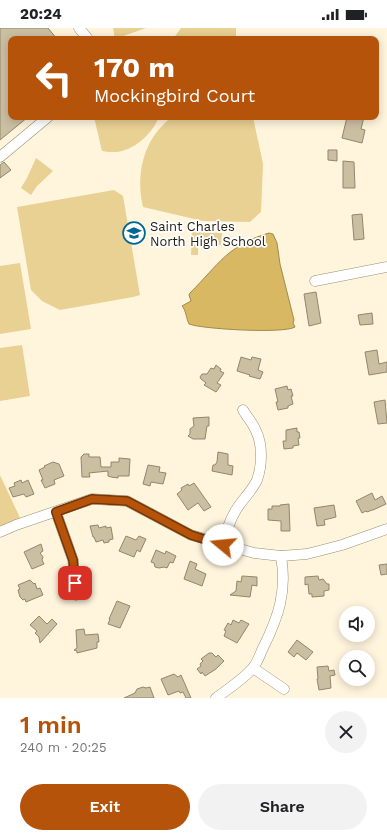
<!DOCTYPE html>
<meta charset="utf-8">
<style>
:root{--surface:#fff;--page:#f2f2f2;--text:#202124;--muted:#757577;--accent:#b45309}
body{margin:0;font-family:"Work Sans",sans-serif;background:var(--page);color:var(--text);height:100vh;display:flex;flex-direction:column;font-size:15px;white-space:nowrap}
*{box-sizing:border-box;margin:0}
p{font-size:13px;color:var(--muted)}
.icon{flex:none;width:22px;height:22px;fill:none;stroke:currentColor;stroke-width:2;stroke-linecap:round;stroke-linejoin:round}
.map{position:relative;height:670px;overflow:hidden}
.drawer{display:flex;flex-direction:column;background:var(--surface);flex:1}
.drawer>*{flex:none}
.hud{position:absolute;left:8px;top:8px;width:371px;height:84px;border-radius:8px;box-shadow:0 2px 10px #0003;background:#b45309;color:#fff;overflow:hidden}
.tools{position:absolute;left:339px;top:578px;display:grid;gap:8px}
.tools a{display:grid;place-items:center;width:36px;height:36px;border-radius:50%;background:var(--surface);box-shadow:0 2px 10px #0003;font-size:20px}
.pin{position:absolute;display:grid;place-items:center;width:34px;height:34px;color:#fff;margin:-17px;border-radius:8px;box-shadow:0 2px 6px #0006}
.me{position:absolute;width:44px;margin:-22px;rotate:287deg;stroke-linejoin:round;filter:drop-shadow(0 0 3px #0008)}
.turn{display:flex;align-items:center;gap:14px;height:84px;padding:0 20px;font-size:18px}
.turn .icon{width:52px;height:52px;stroke-width:2.5}
.turn b{display:block;font-size:28px;line-height:34px}
.round{display:grid;place-items:center;flex:none;width:42px;height:42px;border-radius:21px;background:var(--page)}
.headline{display:flex;align-items:center;justify-content:space-between;height:68px;padding:0 20px}
h1{font-size:24px;font-weight:600;line-height:30px;color:var(--accent)}
.primary-button{display:flex;gap:8px;margin-top:auto;padding:8px 20px}
.primary-button a{flex:1;height:46px;border-radius:24px;background:var(--accent);color:#fff;font-size:16px;font-weight:600;line-height:46px;text-align:center}
.primary-button a+a{background:var(--page);color:var(--text)}
.status{display:flex;justify-content:space-between;align-items:center;height:28px;padding:0 20px;background:var(--surface);direction:ltr}
.status svg{height:11px;fill:currentColor}
.map>svg:first-child{display:block}
.green{fill:#e9d093}
.water{fill:#d9b864;stroke:#a28a4b}
.building{fill:#cbbfa2;stroke:#92876c}
.lines{fill:none;stroke-linecap:round;stroke-linejoin:round}
.minor-casing{stroke:#998e72;stroke-width:11}
.minor{stroke:#fff;stroke-width:10}
.route-casing{stroke:#753606;stroke-width:10}
.route{stroke:#b45309;stroke-width:7}
.labels{text-anchor:middle;stroke-width:3.5;stroke-linejoin:round;paint-order:stroke}
.poi-label{font-size:13px;fill:#211d12;stroke:#fff;text-anchor:start}
</style>
<div class="status"><b>20:24</b><svg viewBox="0 0 49 12"><path d="M0 12V9h3v3zM5 12V6h3v6zM10 12V3h3v9zM15 12V0h3v12zM26 1h20v11H26zM47 4h2v5h-2z"/></svg></div>
<div class="map">
<svg width="387" height="670" viewBox="0 0 387 670">
<rect width="100%" height="100%" fill="#fff5dd"/>
<g class="green">
<polygon points="113,0 146,0 115,11"/>
<polygon points="181,0 236,0 236,11 173,11"/>
<path d="M 94,89 L 159,89 C 152,106 134,123 115,124 C 111,124 106,124 102,123 Z"/>
<path d="M 172,89 L 253,89 L 263,136 L 261,184 L 250,194 L 203,193 L 143,179 C 135,145 144,110 172,89 Z"/>
<polygon points="36,130 53,143 37,158 31,167 21,160 27,150"/>
<polygon points="114,162 123,168 140,267 133,269 60,282 42,273 31,262 17,179"/>
<polygon points="192,204 222,205 221,217 198,216 198,227 191,227"/>
<polygon points="20,235 31,301 0,306 0,238"/>
<polygon points="22,317 30,368 0,373 0,320"/>
<polygon points="0,447 21,492 0,502"/>
</g>
<path class="water" d="M 269,205 L 273,206 L 277,215 L 280,236 L 294,292 L 293,295 L 295,299 C 284,306 201,301 189,296 C 186,290 186,282 182,278 L 191,273 L 189,267 L 190,265 C 219,236 228,217 269,205 Z"/>
<g class="building">
<polygon points="0,0 48,0 57,11 11,11 11,89 28,89 0,112"/>
<polygon points="347,89 364,89 361,101 365,102 362,115 342,110"/>
<polygon points="328,122 337,122 337,133 328,132"/>
<polygon points="343,133 354,134 355,160 343,160"/>
<polygon points="4,134 11,142 0,150 0,137"/>
<polygon points="362,186 364,211 354,212 352,187"/>
<polygon points="316,264 321,295 309,298 304,266"/>
<polygon points="372,285 373,296 360,297 358,287"/>
<polygon points="377,322 379,336 387,334 387,344 369,347 365,324"/>
<polygon points="241,329 251,332 252,329 261,331 258,342 263,344 260,351 249,348 250,347 237,343"/>
<polygon points="216,337 221,341 220,343 224,345 217,355 221,357 216,364 204,357 206,355 201,351 200,349 202,346 207,346 211,340 214,341"/>
<polygon points="287,358 288,362 291,361 293,368 291,368 293,376 288,378 288,380 278,382 276,374 278,374 275,361"/>
<polygon points="385,372 387,395 378,396 374,374"/>
<polygon points="209,389 209,398 207,398 205,411 193,411 188,408 190,406 190,401 194,398 193,390"/>
<polygon points="297,400 297,404 299,404 300,410 298,410 299,417 293,418 293,420 284,421 283,413 286,413 286,402"/>
<polygon points="218,424 228,426 228,437 233,438 232,447 212,443 213,437 215,437 217,434"/>
<polygon points="84,426 89,426 89,429 100,429 101,439 111,439 111,434 119,434 119,430 130,431 129,448 118,448 118,450 111,449 108,448 108,443 89,445 90,449 82,449 81,429"/>
<polygon points="53,434 59,436 64,448 54,452 55,456 45,460 41,452 43,452 39,442 45,439 44,438"/>
<polygon points="148,437 160,439 159,444 166,445 163,456 151,454 150,458 143,456"/>
<polygon points="21,452 22,455 28,452 34,466 26,469 24,466 13,469 9,460 15,458 14,455"/>
<polygon points="194,455 211,479 204,483 198,475 188,482 177,466 182,462 181,460 188,456 189,458"/>
<polygon points="372,465 375,472 382,468 386,476 373,482 372,482 367,484 366,483 362,485 356,473"/>
<polygon points="289,476 290,503 281,503 281,493 268,492 268,481 272,481 272,478 280,478 280,477"/>
<polygon points="334,477 336,489 324,492 325,497 317,498 314,480"/>
<polygon points="98,497 99,500 106,498 106,500 111,499 113,511 109,512 109,514 104,515 103,512 96,514 94,509 93,509 90,498"/>
<polygon points="126,508 136,512 139,508 146,511 140,524 137,522 134,529 119,523"/>
<polygon points="41,516 43,523 40,525 43,529 42,532 44,536 32,541 24,524"/>
<polygon points="156,522 165,526 166,523 176,528 173,535 170,534 167,540 164,539 159,540 155,539 154,535 151,534"/>
<polygon points="190,533 197,536 195,541 206,546 202,558 184,551"/>
<polygon points="387,536 387,546 381,547 379,537"/>
<polygon points="242,548 257,549 257,558 252,557 250,569 230,567 236,563 237,553 241,554"/>
<polygon points="318,548 319,552 323,551 327,556 329,556 329,562 324,563 324,568 312,569 312,566 309,566 308,556 305,557 305,549"/>
<polygon points="30,552 34,556 35,555 37,561 40,560 43,567 26,574 25,571 23,572 20,569 18,562 20,561 18,557"/>
<polygon points="117,573 130,578 120,600 108,596 110,591 109,591"/>
<polygon points="39,588 47,596 52,591 57,596 40,615 39,609 35,605 37,603 30,597"/>
<polygon points="233,592 239,595 241,592 249,596 237,615 224,608 226,603 224,602 228,595 231,597"/>
<polygon points="84,601 85,607 98,606 99,614 97,614 97,620 77,625 77,623 74,622 77,620 76,602"/>
<polygon points="297,612 313,624 306,632 297,625 294,629 288,624"/>
<polygon points="209,625 212,625 216,629 218,627 224,633 216,641 205,648 202,644 201,646 197,641 201,638 200,636 203,633 201,631"/>
<polygon points="328,638 329,643 334,642 335,647 330,648 331,660 319,662 317,651 318,651 317,639"/>
<polygon points="174,646 178,649 181,647 191,670 186,670 183,664 180,665 179,663 168,667 161,651"/>
<polygon points="143,659 146,660 150,659 154,670 124,670 135,665 137,661"/>
</g>
<g class="lines">
<g class="minor-casing">
<g id="minor">
<polyline points="79,0 88,11"/>
<polyline points="0,129 48,89"/>
<polyline points="315,253 387,239"/>
<polyline points="56,484 73,532 76,567"/>
<polyline points="0,504 16,497 92,471 127,473 191,507 254,525 281,528 307,526 342,517 387,501"/>
<path d="M 223,517 C 226,505 229,493 236,482 C 242,472 252,463 257,452 C 262,438 263,417 256,403 C 253,395 247,389 243,382"/>
<polyline points="253,640 284,661"/>
<path d="M 216,670 C 228,661 241,653 252,641 C 257,636 260,626 263,620 C 279,588 287,563 281,528"/>
</g>
</g>
<use href="#minor" class="minor"/>
</g>
<g class="lines">
<g class="route-casing">
<polyline id="route" points="75,555 73,532 56,484 92,471 127,473 191,507 223,517"/>
</g>
<use href="#route" class="route"/>
</g>
<defs>
<g id="school-ring" transform="scale(1.15)"><circle r="9.5" fill="#fff" stroke="#006694" stroke-width="1.5"/><path d="M0-5L7-2L0 1L-7-2ZM-4 1L0 2.5L4 1V4Q0 6-4 4Z" fill="#006694"/></g>
</defs>
<g fill-rule="evenodd">
<use href="#school-ring" x="134" y="205"/>
</g>
<g class="labels">
<g class="poi-label">
<text x="150" y="203">Saint Charles<tspan x="150" dy="15">North High School</tspan></text>
</g>
</g>
</svg>
<div class="tools">
<a><svg class="icon" aria-label="sound" viewBox="0 0 24 24"><path d="M4 9h4l5-4v14l-5-4H4zM17 9q2 3 0 6"/></svg></a>
<a><svg class="icon" aria-label="search" viewBox="0 0 24 24"><circle cx="10" cy="10" r="6"/><path d="M15 15l6 6"/></svg></a>
</div>
<div class="pin" style="left:75px;top:555px;background:#d93025"><svg class="icon" aria-label="arrive" viewBox="0 0 24 24"><path d="M6 21V4h12l-3 4 3 4H6"/></svg></div>
<svg class="me" style="left:223px;top:517px" viewBox="-20 -20 40 40"><circle r="19" fill="#fff"/><path d="M0-13L10 11 0 6-10 11z" fill="#b45309"/></svg>
<div class="hud">
<div class="turn"><svg class="icon" aria-label="left" viewBox="0 0 24 24"><path d="M17 20v-9H6M10 6l-5 5 5 5"/></svg><div><b>170 m</b>Mockingbird Court</div></div>
</div>
</div>
<section class="drawer">
<div class="headline"><div><h1>1 min</h1><p>240 m · 20:25</p></div><a class="round"><svg class="icon" aria-label="close" viewBox="0 0 24 24"><path d="M6 6l12 12M18 6L6 18"/></svg></a></div>
<div class="primary-button"><a>Exit</a><a>Share</a></div>
</section>
